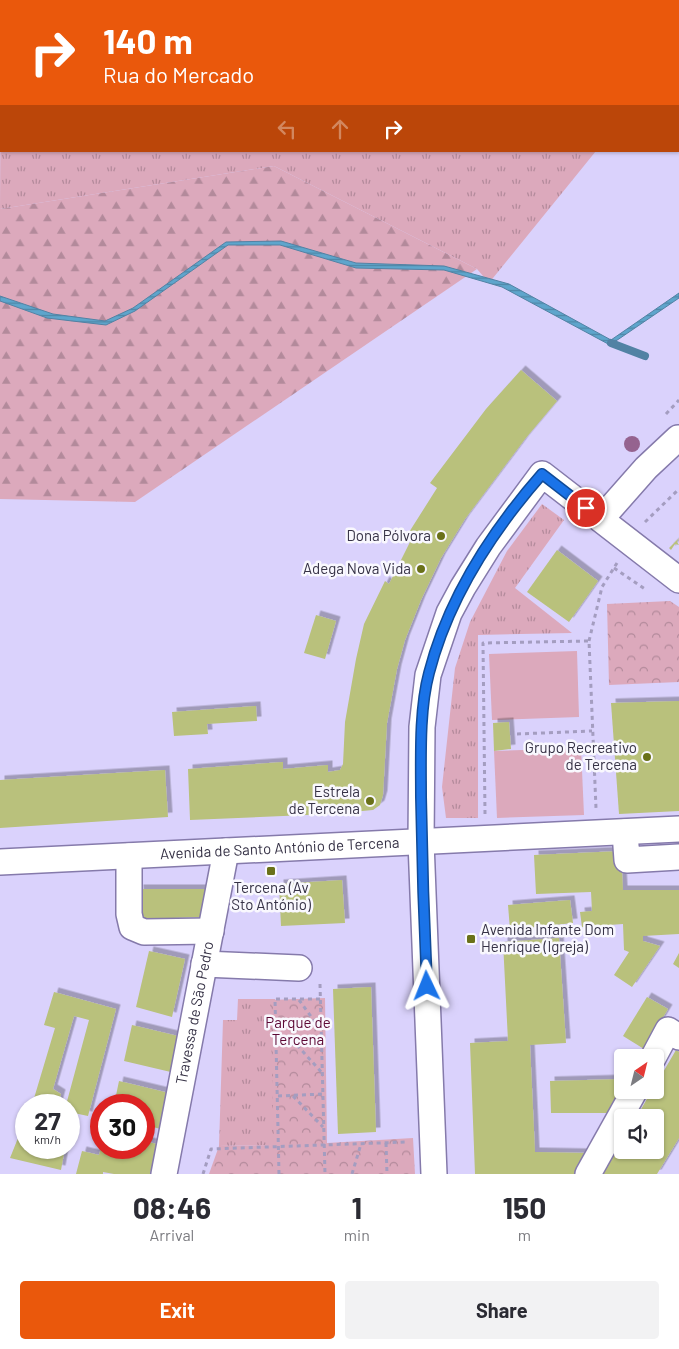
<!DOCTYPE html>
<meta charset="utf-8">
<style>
:root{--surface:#fff;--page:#f2f2f3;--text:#2b2b33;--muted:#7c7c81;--accent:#ea580c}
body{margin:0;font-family:Barlow,sans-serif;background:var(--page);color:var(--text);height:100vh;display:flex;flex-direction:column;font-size:19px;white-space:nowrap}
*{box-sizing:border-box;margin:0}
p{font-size:16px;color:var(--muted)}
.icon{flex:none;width:28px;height:28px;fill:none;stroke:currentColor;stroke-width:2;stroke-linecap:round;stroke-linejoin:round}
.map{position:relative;height:1174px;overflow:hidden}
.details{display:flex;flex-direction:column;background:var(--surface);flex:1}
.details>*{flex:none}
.hud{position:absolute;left:0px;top:0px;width:680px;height:152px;box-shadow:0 1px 4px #0004;background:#ea580c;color:#fff;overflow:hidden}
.needle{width:32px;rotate:35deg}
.controls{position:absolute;left:614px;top:1049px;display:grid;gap:10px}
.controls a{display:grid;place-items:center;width:50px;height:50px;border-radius:5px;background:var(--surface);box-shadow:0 1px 4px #0004;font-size:25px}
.speed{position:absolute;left:15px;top:1094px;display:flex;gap:10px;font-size:25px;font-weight:700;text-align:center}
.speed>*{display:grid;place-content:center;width:65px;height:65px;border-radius:50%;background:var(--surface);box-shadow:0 1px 4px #0004;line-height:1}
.speed small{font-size:12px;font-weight:400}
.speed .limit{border:8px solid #d22;background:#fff;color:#111}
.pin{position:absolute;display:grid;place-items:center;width:42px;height:42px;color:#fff;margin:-21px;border:2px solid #fff;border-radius:50%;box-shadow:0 1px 5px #0007}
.me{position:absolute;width:55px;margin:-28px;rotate:358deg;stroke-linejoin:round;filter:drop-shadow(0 0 4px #0008)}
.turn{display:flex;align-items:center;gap:18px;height:105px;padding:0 20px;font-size:22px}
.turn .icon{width:65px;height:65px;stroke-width:2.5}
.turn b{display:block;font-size:35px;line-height:42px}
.lanes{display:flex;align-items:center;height:48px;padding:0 20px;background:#0003;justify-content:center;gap:25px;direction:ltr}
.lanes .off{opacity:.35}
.eta{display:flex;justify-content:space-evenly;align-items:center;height:85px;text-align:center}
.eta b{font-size:30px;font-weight:700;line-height:35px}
.button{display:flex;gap:10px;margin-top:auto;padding:10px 20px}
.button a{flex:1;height:58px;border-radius:5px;background:var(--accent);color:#fff;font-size:20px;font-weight:700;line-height:58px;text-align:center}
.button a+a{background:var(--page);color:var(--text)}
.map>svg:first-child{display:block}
.grass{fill:url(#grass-tufts)}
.forest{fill:url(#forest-firs)}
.park{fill:url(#park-crowns)}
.pitch{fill:#dca9bc}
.water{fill:url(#water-rules);stroke:#5282a4}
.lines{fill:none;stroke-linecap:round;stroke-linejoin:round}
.stream{stroke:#5282a4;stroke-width:8}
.building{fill:#b9c17c;filter:url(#shadow)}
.minor-casing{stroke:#857aab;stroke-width:28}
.path{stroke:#a49dc0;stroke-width:3;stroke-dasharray:4 4;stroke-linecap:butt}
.minor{stroke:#fff;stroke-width:25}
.tree{fill:#95638f}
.route-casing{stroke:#114b97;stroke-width:12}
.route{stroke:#1a73e8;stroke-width:9}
.poi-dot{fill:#6a7119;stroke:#f9f8fe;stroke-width:2}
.labels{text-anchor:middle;stroke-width:5;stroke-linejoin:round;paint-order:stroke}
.poi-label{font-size:15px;fill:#363246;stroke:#f9f8fe;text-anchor:end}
.street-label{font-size:15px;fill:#363246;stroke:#f9f8fe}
.park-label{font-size:15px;fill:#5d0936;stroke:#f9f8fe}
</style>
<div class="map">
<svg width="679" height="1174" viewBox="0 0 679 1174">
<defs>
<pattern id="grass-tufts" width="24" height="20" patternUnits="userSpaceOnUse" patternTransform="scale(1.25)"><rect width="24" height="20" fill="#dca9bc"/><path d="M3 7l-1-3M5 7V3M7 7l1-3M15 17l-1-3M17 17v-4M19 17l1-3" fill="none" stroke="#b38a9b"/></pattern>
<pattern id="forest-firs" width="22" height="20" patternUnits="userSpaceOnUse" patternTransform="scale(1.25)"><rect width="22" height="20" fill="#dca9bc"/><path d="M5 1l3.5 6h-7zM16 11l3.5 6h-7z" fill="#b38a9b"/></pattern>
<pattern id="park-crowns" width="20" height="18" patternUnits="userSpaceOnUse" patternTransform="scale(1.25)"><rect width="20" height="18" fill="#dca9bc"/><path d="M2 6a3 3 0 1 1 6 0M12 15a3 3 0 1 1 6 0" fill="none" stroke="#b38a9b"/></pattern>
<pattern id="water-rules" width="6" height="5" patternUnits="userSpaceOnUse" patternTransform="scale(1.25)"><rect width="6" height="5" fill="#5ea5cc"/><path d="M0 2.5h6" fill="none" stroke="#4e87a7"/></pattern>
<filter id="shadow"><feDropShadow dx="4.5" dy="-4.5" stdDeviation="0" flood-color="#0004"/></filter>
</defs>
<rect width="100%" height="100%" fill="#dad2fc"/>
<g class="grass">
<polygon points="3,0 679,0 679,49 679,1"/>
<polygon points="1,3 1,151 596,151 489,283 477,269 274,166 0,209"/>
<polygon points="542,504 564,520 515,588 572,633 478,635 478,818 446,818 442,787 455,668 470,622 507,551"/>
<polygon points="238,999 275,999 274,1145 219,1146 223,1020 237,1020"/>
</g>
<polygon class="forest" points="274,166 477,269 135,502 0,499 0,209"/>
<g class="park">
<polygon points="670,601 679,607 679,682 609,685 607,604"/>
<polygon points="325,998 327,1143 413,1138 415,1174 209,1174 219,1146 274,1145 270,1000"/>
</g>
<g class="pitch">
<polygon points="577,651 579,717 492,720 489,654"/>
<polygon points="581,748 584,815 497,818 494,751"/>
</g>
<polygon class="water" points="281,241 356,263 444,266 509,284 611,340 679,293 679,298 610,345 502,287 444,270 356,268 280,245 228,245 135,311 106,325 47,318 0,301 0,296 53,314 105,321 133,308 226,242"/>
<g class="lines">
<polyline class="stream" points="611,343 645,356"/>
</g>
<g class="building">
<polygon points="521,370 557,401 525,439 465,519 441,558 421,600 405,640 397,669 387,723 383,795 380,805 373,810 330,814 190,820 188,769 283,762 283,769 328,765 328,772 340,770 343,764 345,722 356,659 364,624 385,581 389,584 411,540 406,537 437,488 430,483 486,409"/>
<polygon points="679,538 677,542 679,545 675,544 671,550 669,548"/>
<polygon points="557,550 598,581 569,622 527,592"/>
<polygon points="316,615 336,621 325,659 304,653"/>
<polygon points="679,701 679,811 619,814 611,703"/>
<polygon points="256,706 257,721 207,724 208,734 174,736 172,712"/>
<polygon points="509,722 511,749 494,751 493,723"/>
<polygon points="165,770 168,817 0,828 0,780"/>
<polygon points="621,851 623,890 679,890 679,934 643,936 643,941 660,946 632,987 614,975 629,952 624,950 623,924 582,927 580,912 592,911 591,892 536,894 534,855"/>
<polygon points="342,880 345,923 281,926 279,884"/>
<polygon points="139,889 206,889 205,917 140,919"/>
<polygon points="570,900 573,923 510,930 508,905"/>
<polygon points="559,938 566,1043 530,1045 535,1152 587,1153 577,1174 475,1174 470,1043 508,1041 503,942"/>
<polygon points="149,951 185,959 172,1017 136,1007"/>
<polygon points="679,953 679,968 673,964"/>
<polygon points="371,987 376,1132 338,1134 333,989"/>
<polygon points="54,992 116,1009 88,1116 69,1112 69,1105 66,1105 89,1020 74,1016 53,1089 61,1094 58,1105 32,1105 55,1028 44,1025"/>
<polygon points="647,997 668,1009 644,1049 623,1036"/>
<polygon points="132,1025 182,1037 175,1073 124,1061"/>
<polygon points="676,1050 679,1052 679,1138 657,1174 602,1174 622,1139 622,1150 655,1150 655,1118 636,1118 652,1090 655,1090 655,1086"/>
<polygon points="622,1079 622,1090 613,1113 551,1113 550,1081"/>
<polygon points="119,1081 169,1093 161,1129 144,1125 144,1105 114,1105"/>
<polygon points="20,1133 26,1134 26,1148 65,1148 61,1170 10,1158"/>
<polygon points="144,1141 157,1144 150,1174 114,1174 103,1172 103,1174 76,1174 82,1151 99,1155 101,1148 144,1148"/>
</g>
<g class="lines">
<g class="minor-casing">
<g id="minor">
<polyline points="601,519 646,468 678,438"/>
<polyline points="625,832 627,860 679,857"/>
<polyline points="129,856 129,914 132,927 144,932 211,931"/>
<path id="s1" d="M 0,862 L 679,829"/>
<polyline points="204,964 299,968"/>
<polyline points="653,1058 668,1030 679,1037"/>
<path id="s2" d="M 164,1174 L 226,851"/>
<polyline points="434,1174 421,842 422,727 428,675 449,613 463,587 488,547 542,474 679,580"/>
<polyline points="588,1174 635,1090"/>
</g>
</g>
<g class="path">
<polyline points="666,414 679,400"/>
<polyline points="645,522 679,489"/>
<polyline points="614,568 645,589"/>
<polyline points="589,641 602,587 617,563"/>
<polyline points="517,734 592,731"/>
<polyline points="485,814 483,643 589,641 596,808"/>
<polyline points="320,984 325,1174"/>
<polyline points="299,1000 320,1029"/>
<polyline points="276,1044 322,1045"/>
<polyline points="297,1045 323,1074"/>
<polyline points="278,1096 323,1094"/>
<polyline points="293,1096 323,1127"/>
<polyline points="386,1143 387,1174"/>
<polyline points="203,1174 211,1149 407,1142"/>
<polyline points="279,1174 275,999 320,999"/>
<polyline points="352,1174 361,1144"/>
</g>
<use href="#minor" class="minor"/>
</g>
<circle class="tree" cx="632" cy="444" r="8"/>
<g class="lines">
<g class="route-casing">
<path id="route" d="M 427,986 C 424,923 422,860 421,797 C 421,759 419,710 429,673 C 448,599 492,531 542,474 L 586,508"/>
</g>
<use href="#route" class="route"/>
</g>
<g class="poi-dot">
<circle cx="441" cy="536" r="5"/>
<circle cx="421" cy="569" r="5"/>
<circle cx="647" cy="757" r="5"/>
<circle cx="370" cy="801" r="5"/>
<rect x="266" y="866" width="10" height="10" rx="2.5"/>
<rect x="466" y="934" width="10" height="10" rx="2.5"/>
</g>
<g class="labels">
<g class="poi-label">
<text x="431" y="541">Dona Pólvora</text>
<text x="411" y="574">Adega Nova Vida</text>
<text x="637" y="753">Grupo Recreativo<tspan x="637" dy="17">de Tercena</tspan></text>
<text x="360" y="797">Estrela<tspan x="360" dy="17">de Tercena</tspan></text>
<text x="271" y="893" text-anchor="middle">Tercena (Av<tspan x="271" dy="17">Sto António)</tspan></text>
<text x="481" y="935" text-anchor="start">Avenida Infante Dom<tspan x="481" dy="17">Henrique (Igreja)</tspan></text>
</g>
<g class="street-label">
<text dy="5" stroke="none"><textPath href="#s1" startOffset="280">Avenida de Santo António de Tercena</textPath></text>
<text dy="5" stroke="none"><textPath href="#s2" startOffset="164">Travessa de São Pedro</textPath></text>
</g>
<g class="park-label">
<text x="298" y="1028">Parque de<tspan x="298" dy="17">Tercena</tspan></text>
</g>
</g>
</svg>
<div class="controls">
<a><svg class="needle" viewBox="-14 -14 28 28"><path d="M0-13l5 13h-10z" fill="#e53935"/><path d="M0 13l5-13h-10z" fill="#7c7c81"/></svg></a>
<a><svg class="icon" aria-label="sound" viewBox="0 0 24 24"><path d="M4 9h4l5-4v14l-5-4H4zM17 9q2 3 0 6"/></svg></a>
</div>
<div class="speed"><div>27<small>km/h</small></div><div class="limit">30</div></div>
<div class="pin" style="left:586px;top:508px;background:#d93025"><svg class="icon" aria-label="arrive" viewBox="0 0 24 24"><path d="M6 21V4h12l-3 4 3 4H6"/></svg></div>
<svg class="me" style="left:427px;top:986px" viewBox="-20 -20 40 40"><path d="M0-17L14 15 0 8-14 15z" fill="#1a73e8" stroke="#fff" stroke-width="4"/></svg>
<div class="hud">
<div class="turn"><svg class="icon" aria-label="right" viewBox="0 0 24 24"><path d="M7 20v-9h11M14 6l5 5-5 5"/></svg><div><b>140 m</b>Rua do Mercado</div></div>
<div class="lanes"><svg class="icon off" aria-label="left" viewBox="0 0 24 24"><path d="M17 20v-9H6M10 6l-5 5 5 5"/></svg><svg class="icon off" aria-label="ahead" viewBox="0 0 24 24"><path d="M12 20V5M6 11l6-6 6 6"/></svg><svg class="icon" aria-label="right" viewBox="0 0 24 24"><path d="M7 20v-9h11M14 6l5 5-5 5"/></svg></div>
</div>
</div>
<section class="details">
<div class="eta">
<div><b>08:46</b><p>Arrival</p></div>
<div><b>1</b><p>min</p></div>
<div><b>150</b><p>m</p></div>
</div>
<div class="button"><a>Exit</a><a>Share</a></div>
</section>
